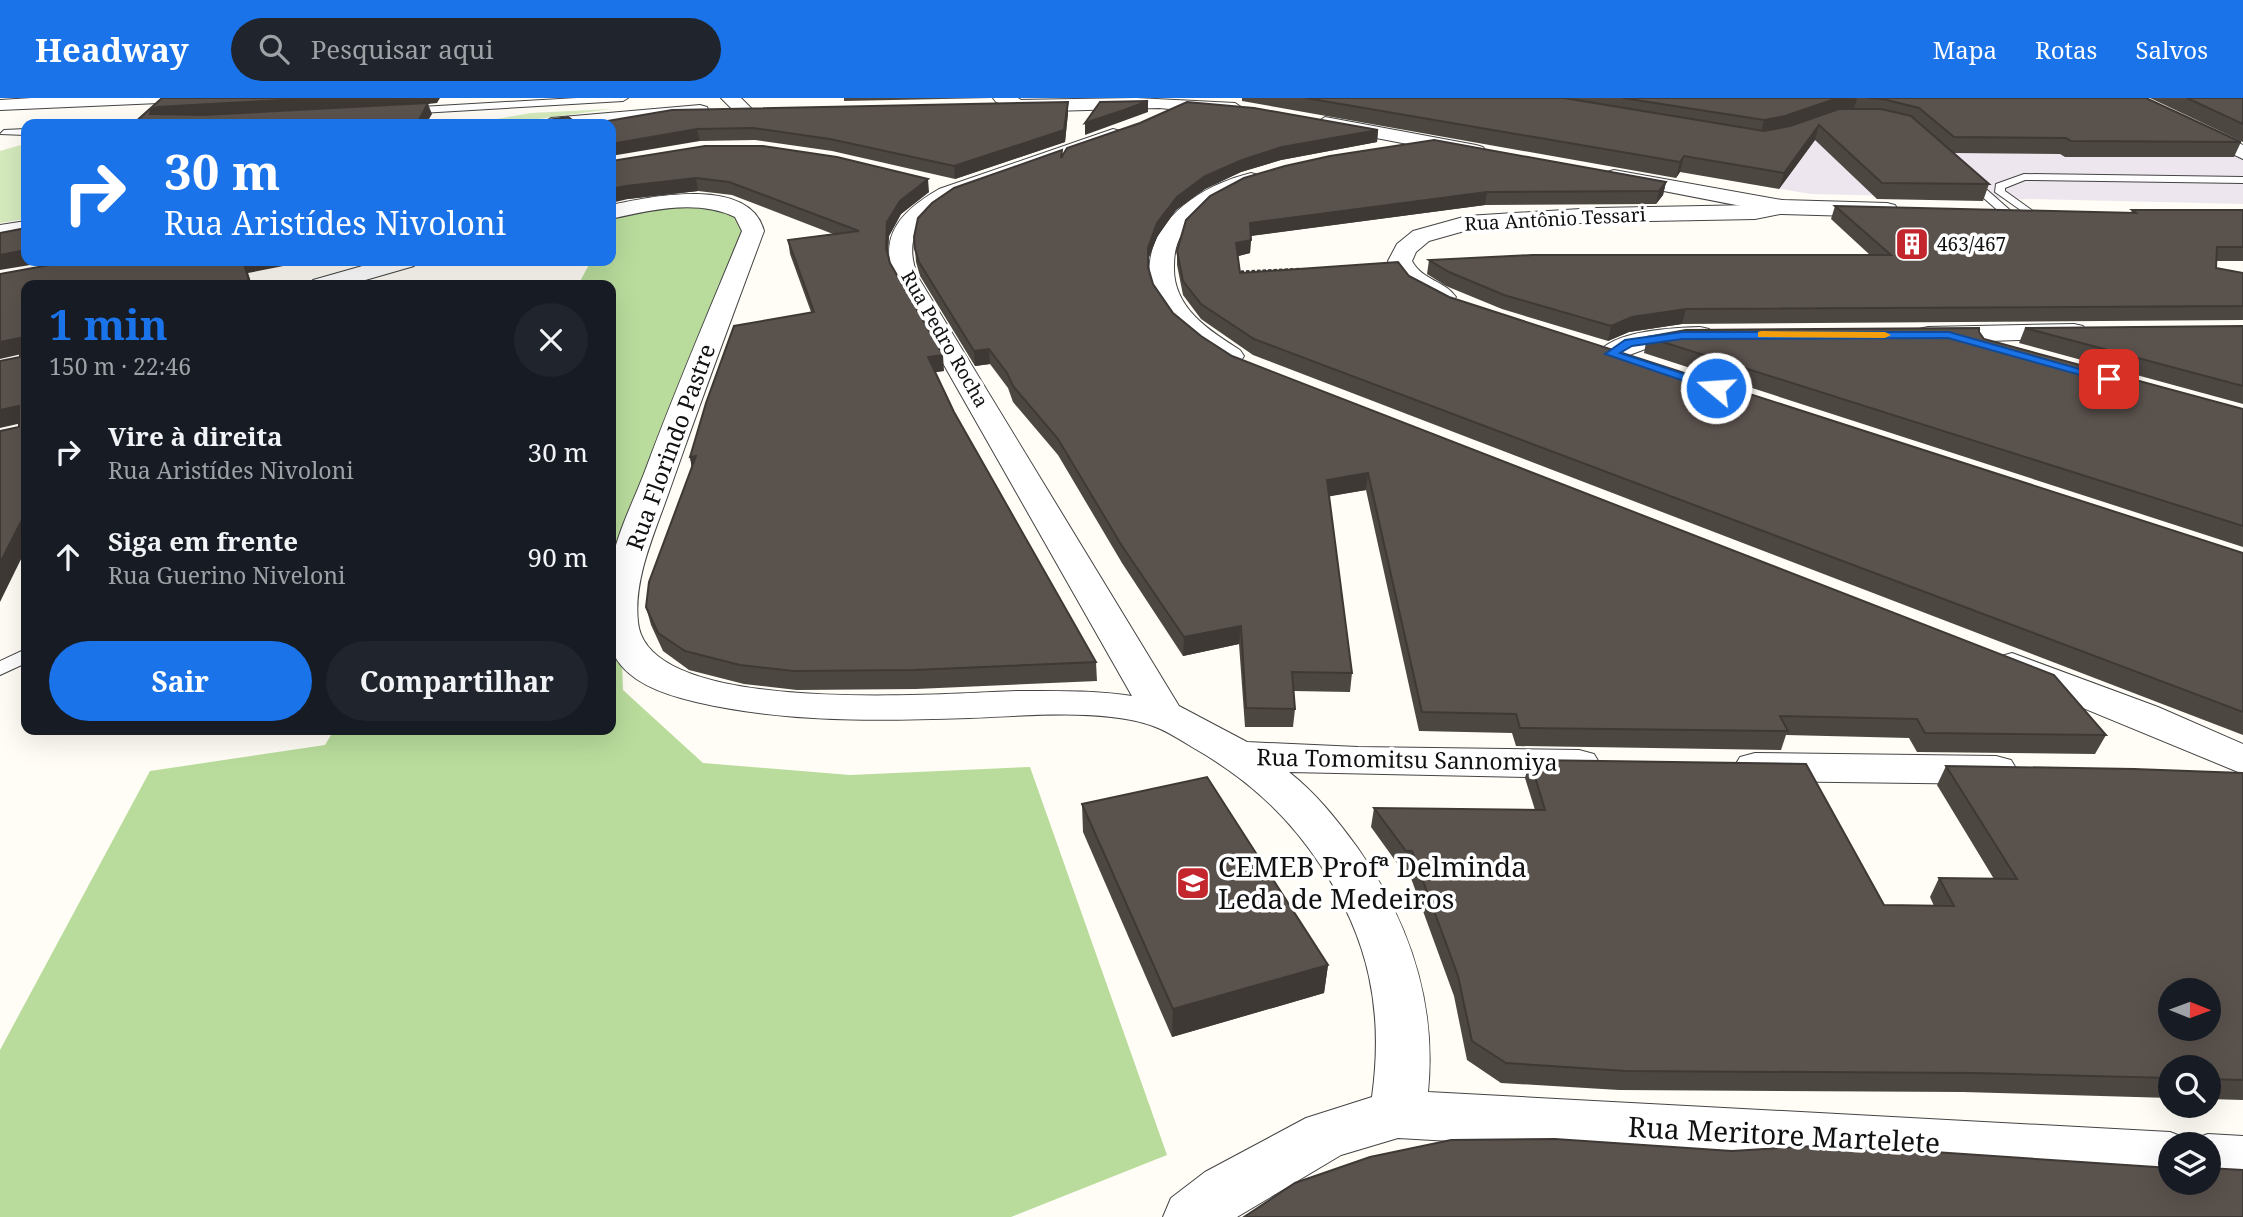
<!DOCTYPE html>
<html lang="pt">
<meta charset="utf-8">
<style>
:root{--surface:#171b24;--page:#20242c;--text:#f1f3f6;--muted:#9ea1a6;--accent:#1a73e8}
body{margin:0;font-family:"Noto Serif",serif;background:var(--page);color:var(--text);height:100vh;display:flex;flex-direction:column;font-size:26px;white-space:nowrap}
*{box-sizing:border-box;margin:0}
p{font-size:23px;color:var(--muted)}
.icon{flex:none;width:38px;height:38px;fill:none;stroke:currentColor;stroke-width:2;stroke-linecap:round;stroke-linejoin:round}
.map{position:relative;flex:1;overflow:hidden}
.details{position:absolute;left:21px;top:182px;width:595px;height:455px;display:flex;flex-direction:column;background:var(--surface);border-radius:14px;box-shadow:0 7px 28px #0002}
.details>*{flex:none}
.guide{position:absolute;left:21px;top:21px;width:595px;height:147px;border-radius:14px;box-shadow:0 7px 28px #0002;background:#1a73e8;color:#fff;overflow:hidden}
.needle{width:46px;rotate:91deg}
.fabs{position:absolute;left:2158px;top:880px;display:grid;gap:14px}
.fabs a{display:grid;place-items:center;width:63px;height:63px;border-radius:50%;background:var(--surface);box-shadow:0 7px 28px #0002;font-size:35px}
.pin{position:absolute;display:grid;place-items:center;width:60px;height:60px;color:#fff;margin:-30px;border-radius:14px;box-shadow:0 4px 10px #0006}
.me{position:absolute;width:77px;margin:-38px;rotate:288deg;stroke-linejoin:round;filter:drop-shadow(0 0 5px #0008)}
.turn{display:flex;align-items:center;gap:24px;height:147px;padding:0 28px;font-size:32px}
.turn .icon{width:91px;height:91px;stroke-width:2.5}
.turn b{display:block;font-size:49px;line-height:60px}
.round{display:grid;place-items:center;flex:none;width:74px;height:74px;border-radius:37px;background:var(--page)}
.head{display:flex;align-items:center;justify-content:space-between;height:119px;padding:0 28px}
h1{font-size:42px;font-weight:700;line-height:52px;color:var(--accent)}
.primary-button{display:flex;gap:14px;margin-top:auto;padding:14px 28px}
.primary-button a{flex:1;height:80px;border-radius:42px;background:var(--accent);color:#fff;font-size:28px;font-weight:700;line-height:80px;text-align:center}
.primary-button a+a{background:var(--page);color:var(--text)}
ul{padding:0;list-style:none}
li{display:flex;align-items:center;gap:21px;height:105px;padding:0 28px}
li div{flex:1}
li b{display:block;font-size:26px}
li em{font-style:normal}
header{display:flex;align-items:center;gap:42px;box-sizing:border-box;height:98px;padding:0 35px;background:var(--accent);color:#fff}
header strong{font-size:33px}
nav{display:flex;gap:38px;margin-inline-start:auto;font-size:24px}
.search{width:490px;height:63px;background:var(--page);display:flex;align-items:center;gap:18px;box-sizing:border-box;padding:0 24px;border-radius:38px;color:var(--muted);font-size:26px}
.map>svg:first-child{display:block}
.industrial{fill:#eee6ef}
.green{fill:#d5ebbd}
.forest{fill:#b9dc9c}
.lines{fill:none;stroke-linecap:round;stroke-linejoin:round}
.service-casing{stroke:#444;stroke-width:2}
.minor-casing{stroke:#444;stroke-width:2}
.tertiary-casing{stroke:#444;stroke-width:2}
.path{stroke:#333;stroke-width:2.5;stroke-dasharray:3.5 2;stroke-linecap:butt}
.service{fill:#fff;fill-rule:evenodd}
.minor{fill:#fff;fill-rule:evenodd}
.tertiary{fill:#fff;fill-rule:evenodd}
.wall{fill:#4d4742}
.shaded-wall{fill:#3f3936}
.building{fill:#5a524d;stroke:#3f3936;stroke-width:2;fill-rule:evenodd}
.route{fill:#1a73e8;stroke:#114b97;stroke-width:2}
.slow{fill:#f59e0b}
.labels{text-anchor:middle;stroke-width:7;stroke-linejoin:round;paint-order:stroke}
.far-street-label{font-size:19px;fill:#111;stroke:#fff}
.far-poi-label{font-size:19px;fill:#111;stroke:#fff;text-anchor:start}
.street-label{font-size:23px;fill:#111;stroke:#fff}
.near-poi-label{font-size:28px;fill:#111;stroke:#fff;text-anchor:start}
.near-street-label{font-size:28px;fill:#111;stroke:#fff}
</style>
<header>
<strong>Headway</strong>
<div class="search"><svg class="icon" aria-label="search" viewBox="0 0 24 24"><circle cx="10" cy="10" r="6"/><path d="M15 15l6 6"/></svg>Pesquisar aqui</div>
<nav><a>Mapa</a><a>Rotas</a><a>Salvos</a></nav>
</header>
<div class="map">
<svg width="2243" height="1119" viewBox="0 0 2243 1119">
<rect width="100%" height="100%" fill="#fffdf5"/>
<polygon class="industrial" points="1239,0 2122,0 2243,61 2243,106 1811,96"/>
<g class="green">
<polygon points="611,11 503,26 468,26 531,15"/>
<polygon points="21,47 26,48 26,121 0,125 0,53"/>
</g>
<polygon class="forest" points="678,104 743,114 753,133 621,538 623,592 703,665 850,677 1030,669 1167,1057 1011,1119 0,1119 0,952 150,673 325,647 334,632 611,632 611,187 578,187 591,163 611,163 611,127 619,112"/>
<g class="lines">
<g class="service-casing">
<g id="service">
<polygon points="577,0 628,0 623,3 404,16 399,13 404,10"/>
<polygon points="26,31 26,37 0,36 4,32"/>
<polygon points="2024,76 2243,79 2243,85 2025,82 2005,90 2005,93 2033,113 2033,117 2029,118 1995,94 1996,86"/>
<polygon points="1962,77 1970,77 2011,113 2011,117 2003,117 1962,81"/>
<polygon points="26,551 26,565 0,577 0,563"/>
</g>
</g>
<g class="minor-casing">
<g id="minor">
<polygon points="32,0 168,0 159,5 0,12 0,2"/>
<polygon points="993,0 1018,0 1030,8 1021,14 996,4"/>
<polygon points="2121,0 2144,0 2243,47 2243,61 2124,4"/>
<path d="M 1113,31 L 1120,33 L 1123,37 L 1120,41 L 964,96 C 926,115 900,134 918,179 L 1179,608 L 1247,644 L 1358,649 L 1579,652 L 1594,656 L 1600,666 L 1594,676 L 1579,680 L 1289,674 C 1316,695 1337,722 1357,749 C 1409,823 1437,903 1428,994 L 2170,1034 L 2191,1042 L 2208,1036 L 2243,1038 L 2243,1088 L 2205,1085 L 2208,1085 L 2208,1046 L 2170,1046 L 2170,1084 L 1398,1040 L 1341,1057 L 1237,1119 L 1163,1119 L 1171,1100 L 1205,1074 L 1306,1020 L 1372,999 C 1384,912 1369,841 1321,768 C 1287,716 1245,679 1192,649 C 1179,641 1167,633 1153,628 C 1106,610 1020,618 969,620 C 877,623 786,625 696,604 C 666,597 624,584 612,552 C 608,543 609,475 612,463 C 618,433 634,402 645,373 C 675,292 709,213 742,133 L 735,119 C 697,101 651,112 611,121 L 611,107 C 652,98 750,78 764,133 C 732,219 700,305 670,391 C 656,432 633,480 638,524 C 647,620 946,595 1016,593 C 1055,593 1094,592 1132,598 L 894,179 C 878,136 903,112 939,91 Z"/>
<path d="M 1251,75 L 1258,77 L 1262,81 L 1258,85 C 1234,96 1207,107 1189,127 C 1178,138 1174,152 1174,167 C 1172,209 1208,232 1240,252 L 1244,258 L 1240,264 C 1224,268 1214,260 1201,251 C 1106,184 1154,99 1251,75 Z"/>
<path d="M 1782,102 L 1790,104 L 1793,109 L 1790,114 L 1755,121 L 1597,124 L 1468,132 L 1429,143 L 1416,154 L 1412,163 C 1422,182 1445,183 1456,199 L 1452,204 C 1426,211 1398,185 1388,163 L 1397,146 L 1413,133 L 1467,118 L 1597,110 L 1755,107 Z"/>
<polygon points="380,163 418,163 414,168 348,187 310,187 313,182"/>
<polygon points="2074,226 2083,228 2087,234 2083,240 1928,245 1919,243 1915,237 1919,231 1928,229"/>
<path d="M 1700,229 L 1709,231 L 1713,237 L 1709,243 L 1648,250 L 1611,264 L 1601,262 L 1597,256 C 1614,232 1673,230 1700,229 Z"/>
<polygon points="2012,555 2158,609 2243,646 2243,676 1998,575 1993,567 1998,559"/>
<polygon points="1755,655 1996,658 2011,662 2017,672 2011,682 1996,686 1755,683 1740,679 1734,669 1740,659"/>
</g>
</g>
<g class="tertiary-casing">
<g id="tertiary">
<polygon points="721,0 741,0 753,12 744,18 737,16"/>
<polygon points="1136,0 1235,5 1244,11 1235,17 1159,10 1015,14 1006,8 1015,2"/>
<polygon points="700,7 707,9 709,13 707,17 611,26 542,26 551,20"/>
<polygon points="1325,19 1476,47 1483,49 1486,53 1483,57 1476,59 1318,29 1316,25"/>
<polygon points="1614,72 1782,102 1887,105 1895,107 1898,112 1895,117 1887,119 1782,116 1607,82 1604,78 1607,74"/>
<polygon points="26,123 26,137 0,141 0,127"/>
</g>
</g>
<polyline class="path" points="1235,174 1300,171"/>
<use href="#service" class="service"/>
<use href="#minor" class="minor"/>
<use href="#tertiary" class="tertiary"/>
</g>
<g class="wall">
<polygon points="844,0 991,0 844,3"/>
<polygon points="1242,0 2146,0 2241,44 2234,59 2065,59 2060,56 1953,55 1989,86 1983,103 1877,101 1815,42 1779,91 1680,74 1676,80 1242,3"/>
<polygon points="2150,0 2243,0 2243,44"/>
<polygon points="1068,15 1065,44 955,81 832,53 755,42 700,43 611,26"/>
<polygon points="1378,32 1377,44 1281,62 1241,74 1205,91 1176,112 1157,139 1148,162 1148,169 1153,186 1173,215 1201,238 1232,258 2106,637 2095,656 1917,654 1909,640 1786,637 1781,652 1516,648 1512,635 1419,633 1366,392 1329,398 1352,575 1350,594 1293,593 1295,611 1293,629 1245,629 1239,546 1183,558 1122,465 1058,357 1013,304 1008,290 990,266 975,268 920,178 916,164 914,139 1062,58"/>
<polygon points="611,63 929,94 901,116 889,138 888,157 890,165 944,273 935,274 954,314 1096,564 1097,583 916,591 797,592 744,586 689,572 663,553 651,527 646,509 692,370 690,359 811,214 790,156 788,142 833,136 732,97 698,93 628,101"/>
<polygon points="1666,84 1663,97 1656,106 1485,107 1251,138 1250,155 1238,158 1240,175 1409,178 1449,199 2243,455 2243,637 1253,257 1201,221 1183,197 1177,167 1177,153 1210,98"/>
<polygon points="1835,108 2131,115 2132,112 2243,112 2243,163 2216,163 2216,170 2243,175 2243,222 1682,226 1629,234 1608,243 1502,211 1446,188 1427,176 1429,162 1870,157 1831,121"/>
<polygon points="2243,228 2243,306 2019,245 2025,230"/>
<polygon points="1979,234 1984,241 2243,311 2243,449 1644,255 1647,239"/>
<polygon points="1530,662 1884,807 1934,808 1930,799 1939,780 1994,781 1937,687 1946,668 2243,675 2243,1002 2208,1001 2208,970 2170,970 2170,1000 1963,994 1619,992 1501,985 1467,962 1454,898 1408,772 1402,772 1371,729 1374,710 1535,712 1525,680"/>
<polygon points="1082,706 1328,867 1324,895 1172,939 1083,734"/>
</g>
<g class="shaded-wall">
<polygon points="317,0 440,0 437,5 428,6 432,16 426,26 417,26 428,6 162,20 150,16 151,12 157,9"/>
<polygon points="1850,0 1857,0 1853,14 1760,37 1764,22 1832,2"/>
<polygon points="1148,3 1148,14 1085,37 1085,25"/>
<polygon points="1068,4 1068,15 1065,44 955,81 954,68"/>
<polygon points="382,24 383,26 341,26"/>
<polygon points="1819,27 1815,42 1779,91 1784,75"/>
<polygon points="697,31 700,43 611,58 611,46"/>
<polygon points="1378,32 1377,44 1281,62 1241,74 1205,91 1176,112 1157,139 1147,164 1148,150 1157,125 1177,99 1205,78 1242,62 1282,49"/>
<polygon points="1684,58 1680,74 1676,80 1680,64"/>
<polygon points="696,80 698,93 628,101 611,105 611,91 626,88"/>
<polygon points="928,81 929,94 901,116 889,138 887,164 886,150 887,124 900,103"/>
<polygon points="1666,84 1663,97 1656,106 1659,93"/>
<polygon points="1487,94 1485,107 1249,138 1250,125"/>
<polygon points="1251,142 1250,155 1235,159 1236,145"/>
<polygon points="26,152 26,163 54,163 0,172 0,157"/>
<polygon points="243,163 309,163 248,175 252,187 231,187"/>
<polygon points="1686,211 1682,226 1629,234 1608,243 1611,228 1632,219"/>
<polygon points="20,240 26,255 0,261 0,244"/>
<polygon points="989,251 990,266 975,268 974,253"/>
<polygon points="943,257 944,273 929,275 928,259"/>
<polygon points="19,308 26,324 0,330 0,312"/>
<polygon points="696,358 693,376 690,359"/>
<polygon points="1368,375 1366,392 1326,399 1327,382"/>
<polygon points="26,414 26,451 0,504 0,465"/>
<polygon points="1241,528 1239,546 1183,558 1184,539"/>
<polygon points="1328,867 1324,895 1172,939 1173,911"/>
</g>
<g class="building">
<polygon points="162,0 317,0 157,9 151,12 150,16 203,17 428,5 417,26 382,26 382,24 341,26 133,26"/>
<polygon points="1306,0 1564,0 1764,33 1790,28 1839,11 1881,11 1911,18 1989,86 1882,85 1819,27 1784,75 1684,58 1680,64"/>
<polygon points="1623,0 1850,0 1832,2 1785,18 1764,22"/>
<polygon points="1867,0 2146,0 2241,44 2071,43 2066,40 1954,39 1919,10 1883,1"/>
<polygon points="2187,0 2243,0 2243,26"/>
<polygon points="1148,3 1124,12 1085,25 1100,4"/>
<polygon points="1068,4 1064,32 954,68 830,41 753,30 697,31 611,46 611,26 590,26 672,12"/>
<polygon points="1187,4 1254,10 1378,32 1282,49 1242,62 1205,78 1177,99 1157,125 1148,150 1148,169 1153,186 1173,215 1201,238 1232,258 2054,577 2106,637 1925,635 1917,621 1780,618 1788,633 1520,630 1516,616 1422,614 1368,375 1327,382 1352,575 1292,574 1295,611 1246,610 1241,528 1184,539 1122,448 1058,341 1013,288 1007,275 989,251 974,253 919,164 915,151 914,139 918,120 932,105 954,90 1062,52 1061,60 1067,50 1140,25"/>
<polygon points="568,19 578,26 519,26"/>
<polygon points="1434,42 1666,84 1659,93 1487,94 1250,125 1251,142 1236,145 1240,175 1398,164 1409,178 1449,199 2243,455 2243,614 1254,241 1201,206 1183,183 1177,153 1186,122 1210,98 1244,80 1285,68 1330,58"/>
<polygon points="705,48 763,48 837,59 928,81 900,103 887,124 886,150 890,165 943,257 928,259 954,314 1096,564 914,572 794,573 740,567 685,553 658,535 646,509 649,484 696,358 690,359 706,305 734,228 814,214 788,142 859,133 729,84 696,80 626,88 611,91 611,63"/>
<polygon points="1835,108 2136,115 2132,112 2243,112 2243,149 2217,149 2216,170 2243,175 2243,208 1686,211 1632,219 1611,228 1504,197 1449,174 1429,162 1532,157 1891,157"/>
<polygon points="26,130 26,152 0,157 0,135"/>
<polygon points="71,163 243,163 249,182 231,187 26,187 26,414 0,465 0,333 19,329 19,308 0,312 0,263 20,259 20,240 0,244 0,176"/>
<polygon points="2243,228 2243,288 2025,230"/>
<polygon points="1979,230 1979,234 1984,241 2243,311 2243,428 1647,239 1686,232"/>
<path d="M 1530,662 L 1806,666 L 1884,807 L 1954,808 L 1939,780 L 2017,781 L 1946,668 L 2134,671 L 2243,675 L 2243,982 L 2208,981 L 2208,970 L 2170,970 L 2170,980 L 1974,975 L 1626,973 L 1506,965 L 1472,943 L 1458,878 L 1412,753 L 1406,753 L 1374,710 L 1545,712 ZM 2170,892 L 2208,892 L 2208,931 L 2170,931 Z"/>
<polygon points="1207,679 1328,867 1173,911 1082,706"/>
<polygon points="1555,1041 1732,1053 1831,1047 2170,1070 2170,1085 2208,1085 2208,1073 2212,1073 2210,1070 2243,1072 2243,1119 1244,1119 1295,1085 1370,1059 1451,1042"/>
</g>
<polygon class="route" points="1682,234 1949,234 2115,281 2109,285 1948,240 1682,241 1632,248 1620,255 1721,288 1722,290 1716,294 1605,256 1625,242"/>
<polygon class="slow" points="1761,233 1885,234 1891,237 1885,240 1758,239 1758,234"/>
<defs>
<g id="building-square" transform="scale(1.75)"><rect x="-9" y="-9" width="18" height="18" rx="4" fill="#c4262e" stroke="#fff"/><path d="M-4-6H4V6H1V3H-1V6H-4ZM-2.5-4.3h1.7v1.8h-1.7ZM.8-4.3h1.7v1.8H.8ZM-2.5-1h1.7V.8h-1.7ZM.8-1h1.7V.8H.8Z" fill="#fff"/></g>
<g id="school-square" transform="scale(1.75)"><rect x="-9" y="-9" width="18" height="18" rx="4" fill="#c4262e" stroke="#fff"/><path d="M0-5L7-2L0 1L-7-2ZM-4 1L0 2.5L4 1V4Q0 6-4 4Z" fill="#fff"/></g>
</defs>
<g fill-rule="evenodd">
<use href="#building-square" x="1912" y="146"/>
<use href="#school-square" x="1193" y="785"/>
</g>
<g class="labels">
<g class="far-street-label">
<text transform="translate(1555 121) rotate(-3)" y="7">Rua Antônio Tessari</text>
<text transform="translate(945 241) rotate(60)" y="7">Rua Pedro Rocha</text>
</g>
<g class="far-poi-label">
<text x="1937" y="153">463/467</text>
</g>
<g class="street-label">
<text transform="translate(671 349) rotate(-70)" y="8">Rua Florindo Pastre</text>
<text transform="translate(1407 662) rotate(1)" y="8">Rua Tomomitsu Sannomiya</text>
</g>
<g class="near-poi-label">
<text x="1218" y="779">CEMEB Profª Delminda<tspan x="1218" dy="32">Leda de Medeiros</tspan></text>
</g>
<g class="near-street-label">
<text transform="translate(1784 1037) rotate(3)" y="10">Rua Meritore Martelete</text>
</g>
</g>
</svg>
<div class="fabs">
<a><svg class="needle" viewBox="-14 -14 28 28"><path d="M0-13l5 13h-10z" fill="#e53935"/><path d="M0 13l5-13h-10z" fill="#9ea1a6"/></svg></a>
<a><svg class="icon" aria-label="search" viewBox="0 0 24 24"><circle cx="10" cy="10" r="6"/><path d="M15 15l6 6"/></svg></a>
<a><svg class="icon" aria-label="layers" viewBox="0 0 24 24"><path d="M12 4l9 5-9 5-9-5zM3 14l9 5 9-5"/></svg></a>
</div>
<div class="pin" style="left:2109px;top:281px;background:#d93025"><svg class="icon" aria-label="arrive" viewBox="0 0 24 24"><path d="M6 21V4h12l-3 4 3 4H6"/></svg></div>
<svg class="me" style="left:1716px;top:290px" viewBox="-20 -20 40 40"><circle r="17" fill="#1a73e8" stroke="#fff" stroke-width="3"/><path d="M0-11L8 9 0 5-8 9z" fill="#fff"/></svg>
<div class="guide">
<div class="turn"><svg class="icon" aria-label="right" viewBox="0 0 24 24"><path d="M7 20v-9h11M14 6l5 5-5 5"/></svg><div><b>30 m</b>Rua Aristídes Nivoloni</div></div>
</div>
<section class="details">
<div class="head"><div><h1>1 min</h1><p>150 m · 22:46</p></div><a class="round"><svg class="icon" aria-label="close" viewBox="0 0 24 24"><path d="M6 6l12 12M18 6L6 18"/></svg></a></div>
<ul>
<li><svg class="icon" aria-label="right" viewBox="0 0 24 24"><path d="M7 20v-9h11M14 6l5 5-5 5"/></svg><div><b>Vire à direita</b><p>Rua Aristídes Nivoloni</p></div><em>30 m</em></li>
<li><svg class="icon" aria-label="ahead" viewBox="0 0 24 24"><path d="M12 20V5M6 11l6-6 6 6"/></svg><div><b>Siga em frente</b><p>Rua Guerino Niveloni</p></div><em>90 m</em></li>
</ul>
<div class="primary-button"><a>Sair</a><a>Compartilhar</a></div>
</section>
</div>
